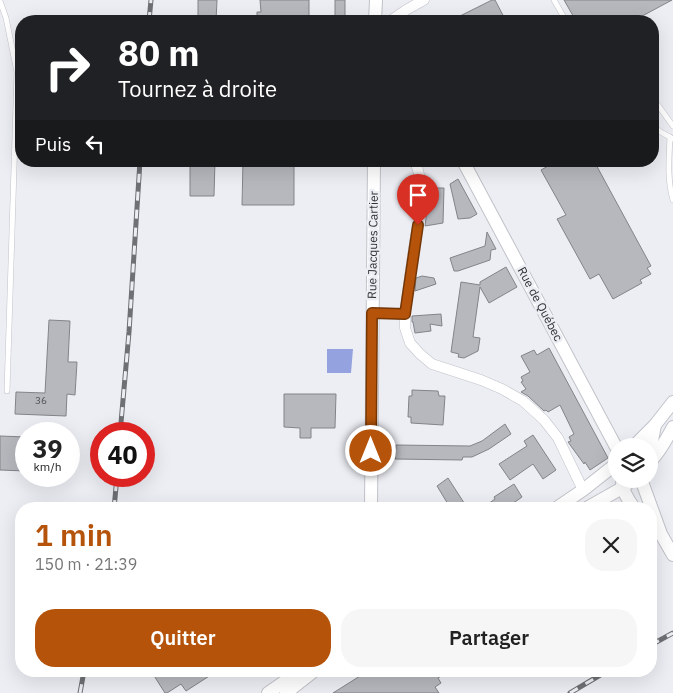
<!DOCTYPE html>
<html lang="fr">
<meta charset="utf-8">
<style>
:root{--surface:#fff;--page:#f6f6f6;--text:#222;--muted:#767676;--accent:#b45309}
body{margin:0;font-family:"IBM Plex Sans",sans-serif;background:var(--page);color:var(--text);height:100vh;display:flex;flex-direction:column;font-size:19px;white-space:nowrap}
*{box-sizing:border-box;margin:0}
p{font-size:16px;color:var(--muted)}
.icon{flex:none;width:28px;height:28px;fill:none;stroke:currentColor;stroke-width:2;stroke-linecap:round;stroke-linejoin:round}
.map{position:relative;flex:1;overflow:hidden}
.drawer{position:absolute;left:15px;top:502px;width:642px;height:175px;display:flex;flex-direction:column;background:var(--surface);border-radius:20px;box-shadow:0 5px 20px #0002}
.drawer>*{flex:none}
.hud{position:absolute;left:15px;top:15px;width:644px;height:152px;border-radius:20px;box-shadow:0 5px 20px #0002;background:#202124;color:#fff;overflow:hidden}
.tools{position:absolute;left:608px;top:438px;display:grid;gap:10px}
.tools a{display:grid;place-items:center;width:50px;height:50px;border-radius:50%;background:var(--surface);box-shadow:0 5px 20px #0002;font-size:25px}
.speed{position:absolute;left:15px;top:422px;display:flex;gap:10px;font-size:25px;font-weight:700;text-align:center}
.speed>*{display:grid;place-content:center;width:65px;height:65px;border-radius:50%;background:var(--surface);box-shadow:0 5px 20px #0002;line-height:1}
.speed small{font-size:12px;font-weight:400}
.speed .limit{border:8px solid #d22;background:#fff;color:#111}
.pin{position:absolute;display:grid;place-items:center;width:42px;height:42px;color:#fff;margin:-51px -21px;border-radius:50% 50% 50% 0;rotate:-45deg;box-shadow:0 0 5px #0007}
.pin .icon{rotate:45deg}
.me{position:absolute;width:55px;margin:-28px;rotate:0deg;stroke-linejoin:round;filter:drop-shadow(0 0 4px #0008)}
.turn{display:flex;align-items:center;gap:18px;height:105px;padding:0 20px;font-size:22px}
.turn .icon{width:65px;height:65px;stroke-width:2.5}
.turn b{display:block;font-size:35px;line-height:42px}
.then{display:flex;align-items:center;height:48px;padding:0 20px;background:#0003;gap:10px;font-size:19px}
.round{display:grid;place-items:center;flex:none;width:52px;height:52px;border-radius:20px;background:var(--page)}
.overview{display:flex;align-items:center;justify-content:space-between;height:85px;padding:0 20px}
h1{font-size:30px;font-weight:600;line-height:38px;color:var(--accent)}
.primary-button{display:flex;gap:10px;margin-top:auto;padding:10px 20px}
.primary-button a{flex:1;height:58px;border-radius:20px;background:var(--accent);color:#fff;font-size:20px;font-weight:600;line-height:58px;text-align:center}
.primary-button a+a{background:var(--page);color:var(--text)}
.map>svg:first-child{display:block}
.water{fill:#94a2e0}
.building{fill:#b6b8be;stroke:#828489}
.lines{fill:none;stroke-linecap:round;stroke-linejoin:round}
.service-casing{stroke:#c1c3c9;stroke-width:6}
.minor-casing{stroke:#c1c3c9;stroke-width:11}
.tertiary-casing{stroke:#c1c3c9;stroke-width:14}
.service{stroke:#fff;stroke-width:5}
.minor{stroke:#fff;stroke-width:10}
.tertiary{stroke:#fff;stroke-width:12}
.rail-casing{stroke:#6e7074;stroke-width:5}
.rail{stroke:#eceef4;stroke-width:3;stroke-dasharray:9;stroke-linecap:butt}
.route-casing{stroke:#753606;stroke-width:12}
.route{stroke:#b45309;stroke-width:9}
.labels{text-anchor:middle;stroke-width:5;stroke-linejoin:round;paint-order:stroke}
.number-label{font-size:10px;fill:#525356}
.street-label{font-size:12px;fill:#303134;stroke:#eceef4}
</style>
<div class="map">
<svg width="673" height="693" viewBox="0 0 673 693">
<rect width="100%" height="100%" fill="#eceef4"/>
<polygon class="water" points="327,349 353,349 351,373 327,373"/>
<g class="building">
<polygon points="198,0 217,0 216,21 198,21"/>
<polygon points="260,0 309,0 309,21 257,21 257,12 261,12"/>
<rect x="335" y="0" width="10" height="21"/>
<polygon points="492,0 495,0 506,21 450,21"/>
<polygon points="564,0 672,0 633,21 576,21"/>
<polygon points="190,161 215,161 214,196 190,196"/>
<polygon points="243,161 294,161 294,205 242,205"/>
<polygon points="557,161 575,161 577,166 586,161 594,161 651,266 647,268 651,274 640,280 642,283 613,299 599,274 590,279 557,219 566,215 541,170"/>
<polygon points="458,179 477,214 470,218 458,219 450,184"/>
<polygon points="428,188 444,188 443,223 425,226 428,202"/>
<polygon points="487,232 496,249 491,250 490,260 458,271 454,271 450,258 485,246"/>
<polygon points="506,267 517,287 489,303 480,287 473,337 480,338 478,351 464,358 458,357 459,354 451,352 461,282 480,285 480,282"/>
<polygon points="422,276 434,278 436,284 415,291 416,278"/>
<polygon points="441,314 442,326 430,324 431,331 415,333 413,322 412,322 412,316"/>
<polygon points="49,320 70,321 68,362 77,362 75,395 67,394 66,416 15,414 16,392 45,393"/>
<polygon points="549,348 608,458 590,470 585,462 584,464 568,442 571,441 569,437 574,434 560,405 548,412 546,410 544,411 528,396 521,392 526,389 521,382 523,381 521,377 530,372 521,356 534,350 537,355"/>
<polygon points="412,390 438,391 439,396 445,396 443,425 411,423 411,417 408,417 409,396 412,396"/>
<polygon points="284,394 336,394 335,428 311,428 311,438 300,438 300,428 284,427"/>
<polygon points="505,424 511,434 489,449 472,457 463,457 462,460 395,459 396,445 470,446 482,441"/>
<polygon points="533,435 556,470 543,479 533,464 510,480 499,464 527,446 524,441"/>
<polygon points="0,436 26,437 26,471 0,470"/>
<polygon points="448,478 468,509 451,509 437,486"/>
<polygon points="514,484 522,497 505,509 481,509 495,499 494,497"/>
<polygon points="151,671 217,671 186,691 181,684 167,693 165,693"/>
<polygon points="368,671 449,671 438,678 441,683 435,687 439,693 333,693"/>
</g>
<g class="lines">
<g class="service-casing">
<g id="service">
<polyline points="554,0 566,21"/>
<polyline points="0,1 6,18 17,72 7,391"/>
<polyline points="652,97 673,126"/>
<polyline points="652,125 659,131 673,139"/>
<path d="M 670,137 C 669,158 667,179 673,200"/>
</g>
</g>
<g class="minor-casing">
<g id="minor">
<polyline points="390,21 406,10 424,0"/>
<path d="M 415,161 C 426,190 420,212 415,241 C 411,265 408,290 405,314 L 405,328 L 410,343 L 420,354 L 432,364 L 481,380 L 502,389 L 523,401 L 544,420 L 558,438 L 583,490"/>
<polyline points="372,313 405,314"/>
</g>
</g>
<g class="tertiary-casing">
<g id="tertiary">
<polyline points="375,21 376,0"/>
<polyline points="463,161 616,447"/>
<polyline points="634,446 655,425 673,402"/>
<polyline points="649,447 652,441 655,425"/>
<path d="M 649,463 C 659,453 666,440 673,427"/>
<polyline points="641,479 661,534 673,555"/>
<path d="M 622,480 C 622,491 628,500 635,509"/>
<polyline points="371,509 374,161"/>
<polyline points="555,509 583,490 616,464"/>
<polyline points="585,509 622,488 633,479"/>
<polyline points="268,693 300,671"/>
<polyline points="286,693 314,671"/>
</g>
</g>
<use href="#service" class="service"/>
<use href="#minor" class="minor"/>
<use href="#tertiary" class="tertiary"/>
<g class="rail-casing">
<g id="rail">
<polyline points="149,21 151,0"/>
<polyline points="120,434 129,332 140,161"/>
<polyline points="114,509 117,476"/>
<polyline points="651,645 673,633"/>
<polyline points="80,693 84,671"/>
<polyline points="570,693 607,671"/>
</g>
</g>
<use href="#rail" class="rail"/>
</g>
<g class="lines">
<g class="route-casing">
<polyline id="route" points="371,451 372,313 405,314 418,225"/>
</g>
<use href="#route" class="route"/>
</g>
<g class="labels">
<g class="number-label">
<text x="41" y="404">36</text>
</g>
<g class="street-label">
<text transform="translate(373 245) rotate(-89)" y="4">Rue Jacques Cartier</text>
<text transform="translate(540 304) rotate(62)" y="4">Rue de Québec</text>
</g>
</g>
</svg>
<div class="tools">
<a><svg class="icon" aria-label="layers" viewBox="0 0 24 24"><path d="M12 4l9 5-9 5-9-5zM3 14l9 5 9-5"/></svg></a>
</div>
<div class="speed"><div>39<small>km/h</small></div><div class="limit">40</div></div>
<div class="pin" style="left:418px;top:225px;background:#d93025"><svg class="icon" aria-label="arrive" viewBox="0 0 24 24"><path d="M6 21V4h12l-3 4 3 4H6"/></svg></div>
<svg class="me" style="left:371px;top:451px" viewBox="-20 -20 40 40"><circle r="17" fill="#b45309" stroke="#fff" stroke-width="3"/><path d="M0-11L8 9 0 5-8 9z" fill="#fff"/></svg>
<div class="hud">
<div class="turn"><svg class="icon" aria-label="right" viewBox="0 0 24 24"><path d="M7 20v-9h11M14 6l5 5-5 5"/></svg><div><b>80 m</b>Tournez à droite</div></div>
<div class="then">Puis<svg class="icon" aria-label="left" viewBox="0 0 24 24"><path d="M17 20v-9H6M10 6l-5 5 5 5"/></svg></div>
</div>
<section class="drawer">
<div class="overview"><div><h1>1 min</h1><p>150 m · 21:39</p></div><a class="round"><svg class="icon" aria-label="close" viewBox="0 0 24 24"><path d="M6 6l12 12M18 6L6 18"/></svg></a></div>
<div class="primary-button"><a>Quitter</a><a>Partager</a></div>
</section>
</div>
